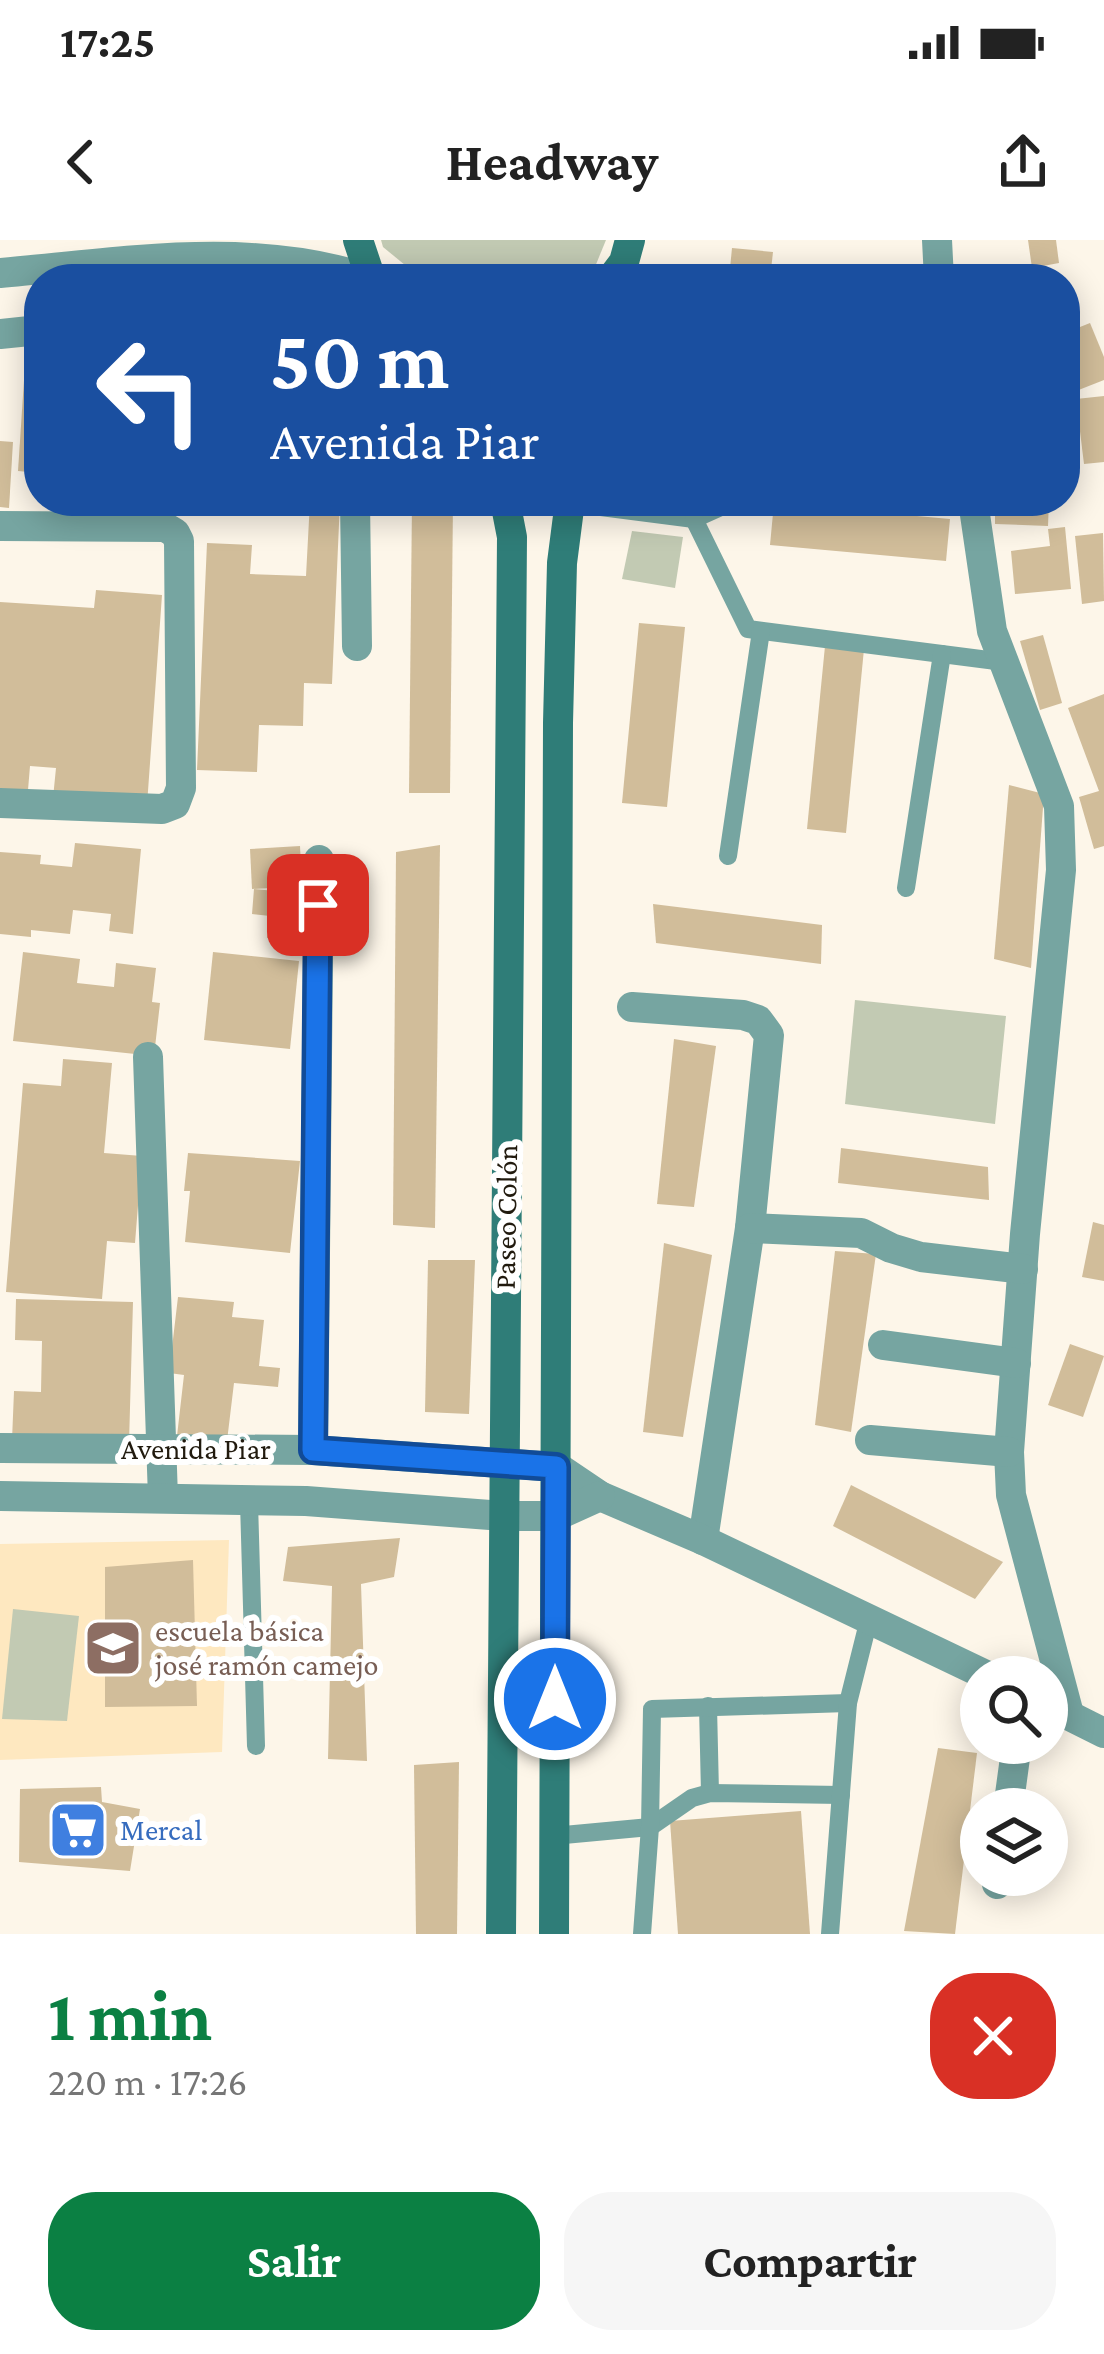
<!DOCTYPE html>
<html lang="es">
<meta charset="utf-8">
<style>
:root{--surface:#fff;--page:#f6f6f6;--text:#222;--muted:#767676;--accent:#0b8043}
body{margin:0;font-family:"Crimson Pro",serif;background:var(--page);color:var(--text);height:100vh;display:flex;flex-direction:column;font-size:45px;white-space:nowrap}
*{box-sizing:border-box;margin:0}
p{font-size:39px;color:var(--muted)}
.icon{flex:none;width:66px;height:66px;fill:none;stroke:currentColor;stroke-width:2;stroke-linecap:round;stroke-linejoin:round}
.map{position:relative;height:1694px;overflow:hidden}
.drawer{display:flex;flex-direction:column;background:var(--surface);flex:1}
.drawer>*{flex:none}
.hud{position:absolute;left:24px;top:24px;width:1056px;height:252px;border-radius:48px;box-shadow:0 6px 30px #0003;background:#1a4fa0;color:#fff;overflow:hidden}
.tools{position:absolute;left:960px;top:1416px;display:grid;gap:24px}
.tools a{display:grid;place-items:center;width:108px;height:108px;border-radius:50%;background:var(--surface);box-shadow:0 6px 30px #0003;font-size:60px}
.pin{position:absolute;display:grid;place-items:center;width:102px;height:102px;color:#fff;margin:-51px;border-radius:24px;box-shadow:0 6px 18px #0006}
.me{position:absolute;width:132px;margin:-66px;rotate:0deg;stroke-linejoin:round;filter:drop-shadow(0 0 9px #0008)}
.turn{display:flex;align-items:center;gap:42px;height:252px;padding:0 48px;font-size:54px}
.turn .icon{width:156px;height:156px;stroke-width:2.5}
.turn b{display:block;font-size:84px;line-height:102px}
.round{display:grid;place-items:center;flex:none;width:126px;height:126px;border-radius:48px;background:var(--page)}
.summary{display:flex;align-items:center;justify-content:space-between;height:204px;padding:0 48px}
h1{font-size:72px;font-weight:700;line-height:90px;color:var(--accent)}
.button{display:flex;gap:24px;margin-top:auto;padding:24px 48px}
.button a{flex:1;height:138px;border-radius:48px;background:var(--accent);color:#fff;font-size:48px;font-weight:700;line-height:138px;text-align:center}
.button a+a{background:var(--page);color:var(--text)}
.status{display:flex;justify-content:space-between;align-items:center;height:84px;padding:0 60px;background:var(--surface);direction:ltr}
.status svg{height:33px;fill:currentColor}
header{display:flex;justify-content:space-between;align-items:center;height:156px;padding:0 48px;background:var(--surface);font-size:54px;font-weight:700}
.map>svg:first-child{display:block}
.built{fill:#fee8c0}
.green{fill:#c2cab3}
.building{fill:#d1bd9a}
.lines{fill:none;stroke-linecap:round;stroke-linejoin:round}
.service{stroke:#76a5a1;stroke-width:18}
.minor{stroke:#76a5a1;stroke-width:30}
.tertiary{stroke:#76a5a1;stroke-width:30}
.secondary{stroke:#2f7d78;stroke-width:30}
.route-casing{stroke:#114b97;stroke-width:30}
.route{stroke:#1a73e8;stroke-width:21}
.labels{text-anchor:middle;stroke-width:12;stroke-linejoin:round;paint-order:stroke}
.street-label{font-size:30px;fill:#211a0e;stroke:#fff}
.education-label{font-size:30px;fill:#785e54;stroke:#fff;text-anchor:start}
.shop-label{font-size:30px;fill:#366cbe;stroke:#fff;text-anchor:start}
</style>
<div class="status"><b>17:25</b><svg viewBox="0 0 49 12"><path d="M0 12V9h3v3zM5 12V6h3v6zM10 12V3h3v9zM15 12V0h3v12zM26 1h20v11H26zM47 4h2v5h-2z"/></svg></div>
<header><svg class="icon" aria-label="back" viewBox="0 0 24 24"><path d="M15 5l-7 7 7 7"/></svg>Headway<svg class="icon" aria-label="share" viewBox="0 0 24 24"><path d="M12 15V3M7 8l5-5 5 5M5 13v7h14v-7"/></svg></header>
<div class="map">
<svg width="1104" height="1694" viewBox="0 0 1104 1694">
<rect width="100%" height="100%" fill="#fdf6e9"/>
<polygon class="built" points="229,1300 222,1512 0,1520 0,1304"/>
<g class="green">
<polygon points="381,0 606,0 590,39 422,39 383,7"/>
<polygon points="632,291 683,297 675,348 622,339"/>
<polygon points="855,760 1006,776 995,884 845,864"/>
<polygon points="13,1369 79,1376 67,1481 2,1479"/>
</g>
<g class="building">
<polygon points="1028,0 1056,0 1059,23 1032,28"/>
<polygon points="732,8 773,12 770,39 729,39"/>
<polygon points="1090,83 1104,117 1104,140 1071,153 1065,138 1065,93"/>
<polygon points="25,125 39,126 39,233 18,231"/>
<polygon points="1104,156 1104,222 1084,224 1076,159"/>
<polygon points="1065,167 1076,235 1065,236"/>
<polygon points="0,201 13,202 9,268 0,267"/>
<rect x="103" y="261" width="47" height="12"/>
<polygon points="156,261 250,261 249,276 156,270"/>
<polygon points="310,261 340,261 332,444 304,443 303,486 259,485 257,532 197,530 207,303 252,305 250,334 306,336"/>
<polygon points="412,261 453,261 450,553 409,553"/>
<polygon points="995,261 1049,261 1048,286 995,284"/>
<polygon points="774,263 950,279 946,321 770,305"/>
<polygon points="1065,287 1071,349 1015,354 1011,311 1050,306 1048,289"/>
<polygon points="1103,293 1104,361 1082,364 1075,296"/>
<polygon points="96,350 162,355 147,565 53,558 56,528 30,526 27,562 0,560 0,362 94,368"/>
<polygon points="639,383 685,387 667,567 622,563"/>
<polygon points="1043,395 1062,463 1040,470 1020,401"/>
<polygon points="825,406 864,409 846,593 807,589"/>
<polygon points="1104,454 1104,606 1094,609 1079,557 1099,551 1068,468"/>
<polygon points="1009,545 1044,554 1031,728 994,719"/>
<polygon points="75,603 141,609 133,694 109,691 111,674 73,670 70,694 31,690 31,697 0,694 0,612 41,615 40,624 72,627"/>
<polygon points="440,605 435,988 393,985 396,612"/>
<polygon points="300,606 302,646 252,649 250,609"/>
<polygon points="254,649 308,654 303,701 267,698 270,676 252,674"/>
<polygon points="653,664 822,685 821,724 656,703"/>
<polygon points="23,712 80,719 77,743 114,747 116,723 156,728 152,762 160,763 154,816 13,801"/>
<polygon points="213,712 299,721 290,809 204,800"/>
<polygon points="674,799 716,806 694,967 657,964"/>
<polygon points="63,819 112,823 104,913 142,916 135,1003 107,1001 102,1059 6,1052 23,843 61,846"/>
<polygon points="841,908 988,927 989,960 838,943"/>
<polygon points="188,913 300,921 290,1013 185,1002 190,951 184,951"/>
<polygon points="1093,982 1104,985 1104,1041 1082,1037"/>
<polygon points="664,1003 712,1015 683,1197 643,1192"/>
<polygon points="835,1011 876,1014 851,1192 815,1185"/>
<polygon points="428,1020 475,1020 469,1174 425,1172"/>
<polygon points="178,1057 234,1062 232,1077 264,1080 259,1126 280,1128 278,1147 234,1143 227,1201 177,1196 184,1135 169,1133"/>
<polygon points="16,1059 133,1062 129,1203 12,1200 14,1151 41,1152 42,1101 15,1100"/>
<polygon points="1070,1104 1104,1116 1083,1177 1048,1165"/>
<polygon points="851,1245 1003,1322 975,1359 833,1286"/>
<polygon points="400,1298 394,1337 361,1344 367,1521 328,1519 332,1346 283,1341 288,1307"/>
<polygon points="193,1320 197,1466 105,1467 105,1327"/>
<polygon points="938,1508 977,1513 955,1694 904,1691"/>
<polygon points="459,1522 457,1694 416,1694 414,1525"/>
<polygon points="101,1547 102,1562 140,1569 130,1631 19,1622 20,1549"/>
<polygon points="801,1571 810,1694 678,1694 670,1581"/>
</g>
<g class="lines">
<g class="service">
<polyline points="570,263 694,279 734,261"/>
<polyline points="694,279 748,389 1004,422"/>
<polyline points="728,616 761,391"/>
<polyline points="906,648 942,414"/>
<polyline points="249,1262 256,1506"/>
<polyline points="708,1466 710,1553"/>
<polyline points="553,1596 650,1587 692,1558 710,1553 841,1555"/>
<polyline points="642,1694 650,1587 652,1469 848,1463"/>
<polyline points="830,1694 848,1463 869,1379"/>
</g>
<g class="minor">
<polyline points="937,0 939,39"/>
<polyline points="0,94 39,90"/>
<polyline points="355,261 357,406"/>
<polyline points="973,261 992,391 1059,566 1061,630 1025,994 1009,1212 1011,1255 1069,1474"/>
<polyline points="0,286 165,287 175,293 179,301 181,548 175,564 162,569 0,563"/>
<polyline points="632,767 743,775 758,780 769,795 750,988 703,1300"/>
<polyline points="148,817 163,1258"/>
<polyline points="750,988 861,993 891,1008 921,1017 1023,1029"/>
<polyline points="883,1105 1016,1123"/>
<polyline points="870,1200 1009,1212"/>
<polyline points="0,1208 313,1210 557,1227 600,1256 703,1300 990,1437"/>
<polyline points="313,1210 319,620"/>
<polyline points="0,1256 306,1261 503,1276 556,1276 600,1256"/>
<polyline points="1050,1466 1104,1493"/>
<polyline points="1008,1569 1017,1503"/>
<polyline points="997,1644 998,1635"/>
</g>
<path class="tertiary" d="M 0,33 C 123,22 251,0 369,39"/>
<g class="secondary">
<polyline points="358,0 371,39"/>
<polyline points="611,39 624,22 630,0"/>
<polyline points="501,1694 512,297 505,261"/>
<polyline points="554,1694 558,483 562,323 570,261"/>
</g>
</g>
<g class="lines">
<g class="route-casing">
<polyline id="route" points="318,665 313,1210 556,1227 555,1459"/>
</g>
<use href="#route" class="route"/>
</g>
<defs>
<g id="school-square" transform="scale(3)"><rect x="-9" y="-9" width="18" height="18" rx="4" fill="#8d6e63" stroke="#fff"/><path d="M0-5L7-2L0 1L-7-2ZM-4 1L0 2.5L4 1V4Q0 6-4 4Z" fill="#fff"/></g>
<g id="supermarket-square" transform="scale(3)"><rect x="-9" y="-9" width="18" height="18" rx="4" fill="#3f7fe0" stroke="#fff"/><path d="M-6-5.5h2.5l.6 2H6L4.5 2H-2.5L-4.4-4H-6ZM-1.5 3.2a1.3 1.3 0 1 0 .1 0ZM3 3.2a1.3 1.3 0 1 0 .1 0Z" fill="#fff"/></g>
</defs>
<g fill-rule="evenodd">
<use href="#school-square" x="113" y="1408"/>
<use href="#supermarket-square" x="78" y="1590"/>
</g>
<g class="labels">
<g class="street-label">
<text transform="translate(506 977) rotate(-89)" y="10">Paseo Colón</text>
<text x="196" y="1219">Avenida Piar</text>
</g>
<g class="education-label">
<text x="155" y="1401">escuela básica<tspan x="155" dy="34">josé ramón camejo</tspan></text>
</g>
<g class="shop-label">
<text x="120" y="1600">Mercal</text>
</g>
</g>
</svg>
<div class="tools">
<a><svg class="icon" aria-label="search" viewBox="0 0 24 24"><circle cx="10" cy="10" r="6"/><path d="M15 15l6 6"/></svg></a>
<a><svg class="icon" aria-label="layers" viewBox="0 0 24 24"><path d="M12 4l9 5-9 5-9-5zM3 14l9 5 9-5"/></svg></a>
</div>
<div class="pin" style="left:318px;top:665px;background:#d93025"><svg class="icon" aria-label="arrive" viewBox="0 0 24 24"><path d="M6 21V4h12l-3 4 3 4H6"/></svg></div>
<svg class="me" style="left:555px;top:1459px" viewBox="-20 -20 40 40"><circle r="17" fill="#1a73e8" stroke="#fff" stroke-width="3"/><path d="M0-11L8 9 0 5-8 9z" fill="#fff"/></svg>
<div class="hud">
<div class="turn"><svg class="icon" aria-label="left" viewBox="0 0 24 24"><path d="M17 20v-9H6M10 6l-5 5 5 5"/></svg><div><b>50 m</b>Avenida Piar</div></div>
</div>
</div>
<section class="drawer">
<div class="summary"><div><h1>1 min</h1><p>220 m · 17:26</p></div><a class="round" style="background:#d93025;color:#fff"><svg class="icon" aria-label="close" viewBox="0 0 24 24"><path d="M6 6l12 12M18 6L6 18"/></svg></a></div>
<div class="button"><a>Salir</a><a>Compartir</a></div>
</section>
